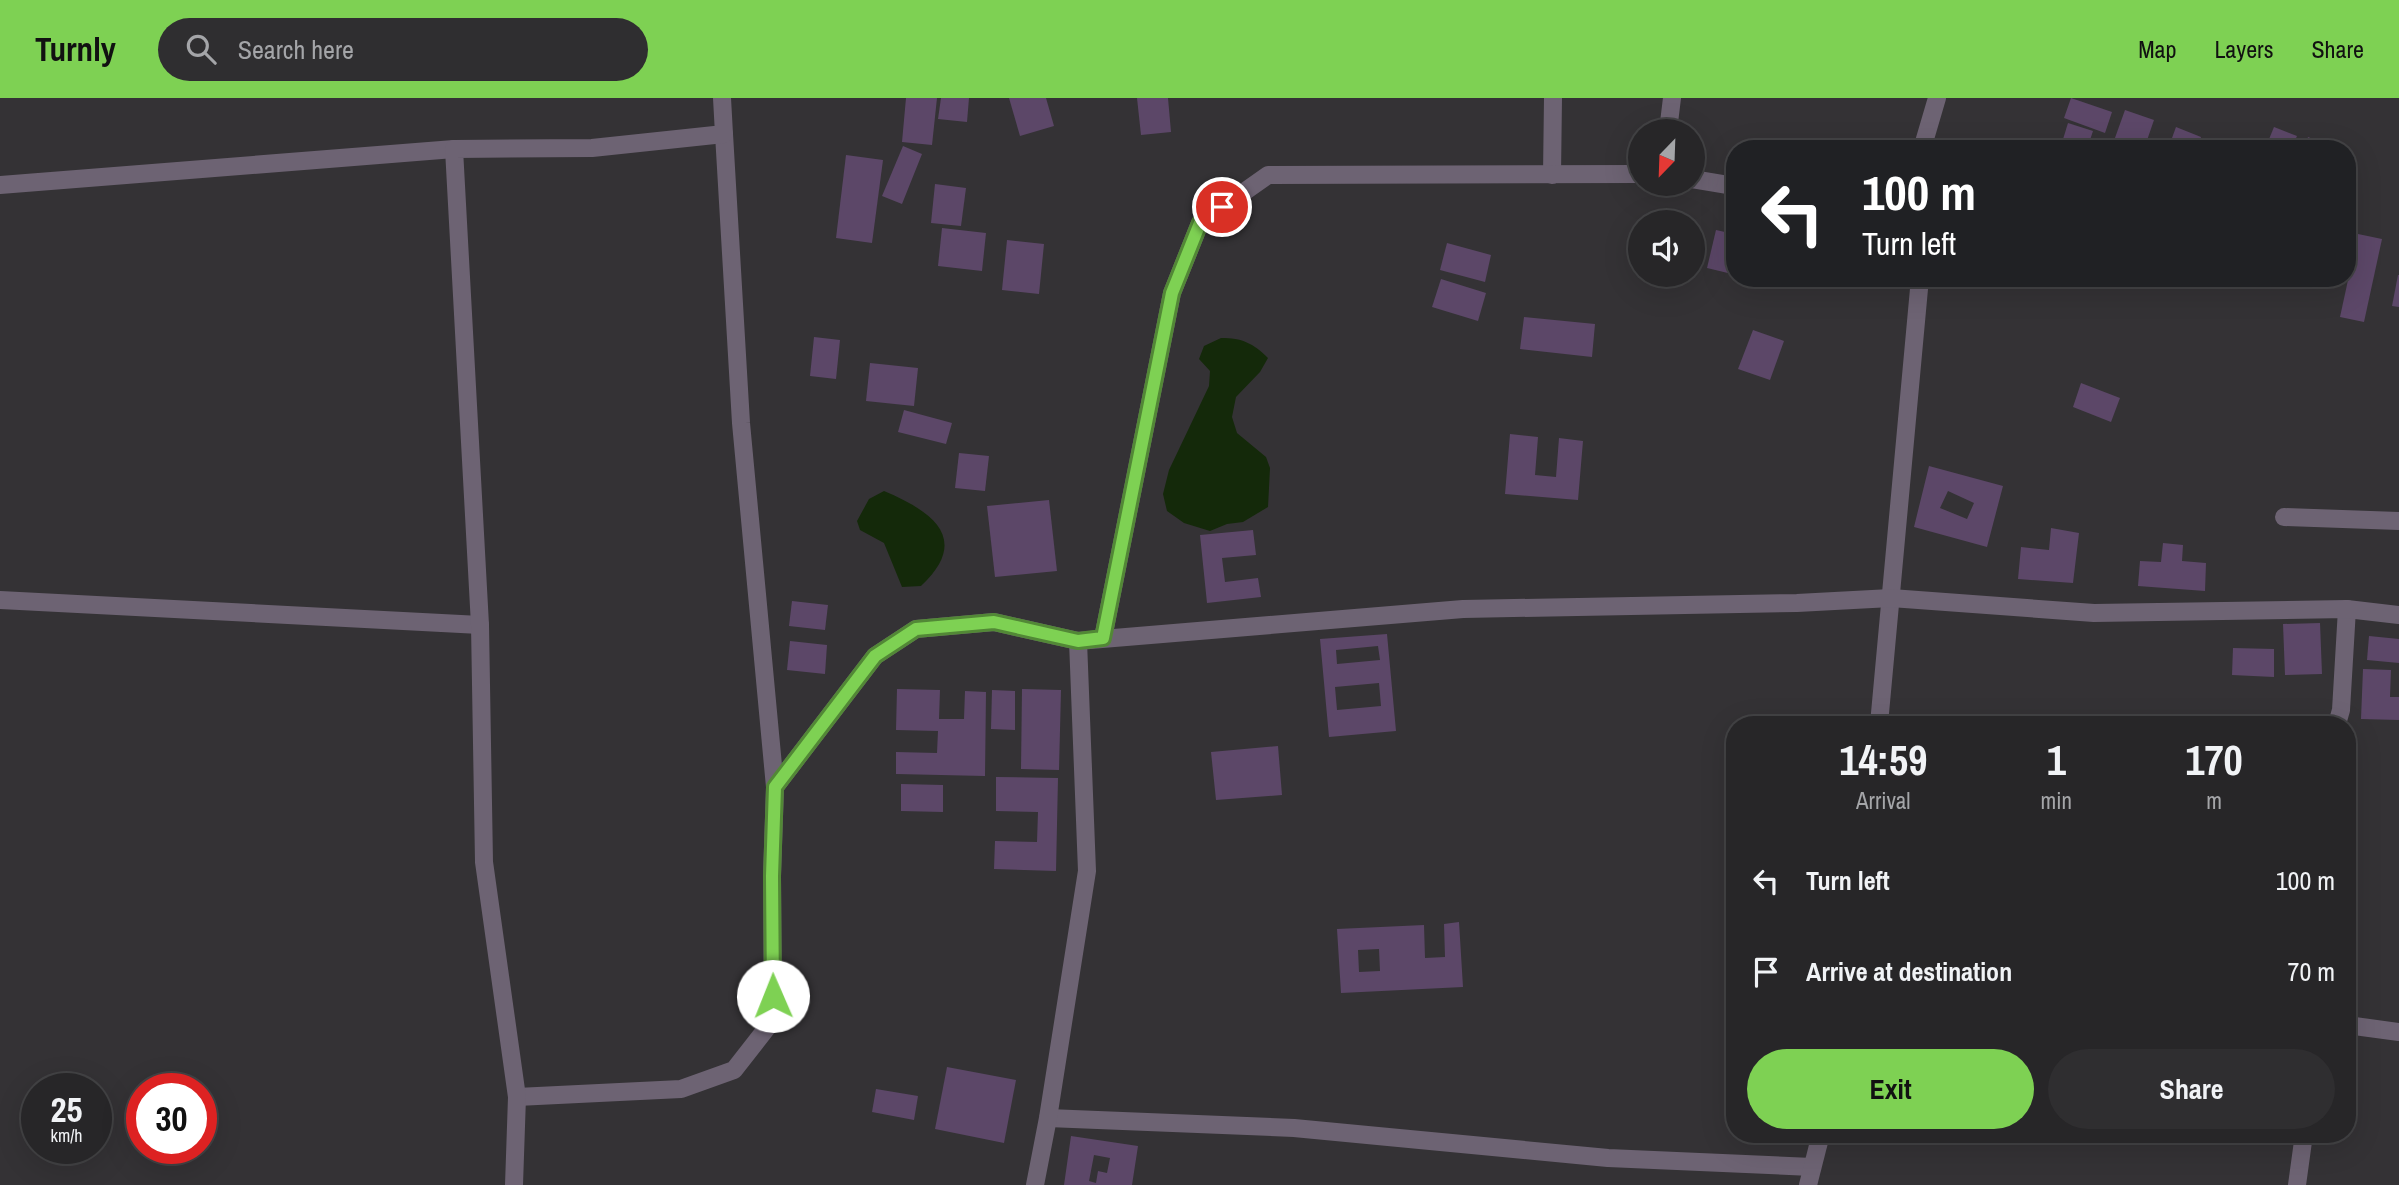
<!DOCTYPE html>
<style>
:root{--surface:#272628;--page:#2f2e30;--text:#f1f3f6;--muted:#a4a5a8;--line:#434345;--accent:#7ed153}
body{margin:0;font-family:"Archivo Narrow",sans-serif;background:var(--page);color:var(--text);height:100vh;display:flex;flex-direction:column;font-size:26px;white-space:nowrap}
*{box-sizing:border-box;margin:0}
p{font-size:23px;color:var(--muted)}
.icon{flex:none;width:38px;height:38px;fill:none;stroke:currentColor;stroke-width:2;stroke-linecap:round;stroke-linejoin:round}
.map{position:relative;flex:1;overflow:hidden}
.side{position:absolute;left:1726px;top:618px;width:630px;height:427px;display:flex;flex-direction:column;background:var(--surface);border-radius:28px;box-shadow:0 7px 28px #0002,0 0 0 2px var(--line)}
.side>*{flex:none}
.hud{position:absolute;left:1726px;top:42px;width:630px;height:147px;border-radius:28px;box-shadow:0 7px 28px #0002,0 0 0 2px var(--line);background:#202124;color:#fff;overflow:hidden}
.needle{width:46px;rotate:203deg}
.controls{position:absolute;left:1628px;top:21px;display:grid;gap:14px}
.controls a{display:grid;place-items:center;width:77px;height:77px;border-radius:50%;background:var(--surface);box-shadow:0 7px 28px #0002,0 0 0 2px var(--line);font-size:35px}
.speed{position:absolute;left:21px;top:975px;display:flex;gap:14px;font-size:35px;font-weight:700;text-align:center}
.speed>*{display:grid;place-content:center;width:91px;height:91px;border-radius:50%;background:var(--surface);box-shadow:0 7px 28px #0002,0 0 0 2px var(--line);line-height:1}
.speed small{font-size:18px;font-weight:400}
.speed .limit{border:10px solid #d22;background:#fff;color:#111}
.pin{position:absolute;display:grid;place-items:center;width:60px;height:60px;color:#fff;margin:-30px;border:4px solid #fff;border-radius:50%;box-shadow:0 2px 7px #0007}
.me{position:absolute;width:77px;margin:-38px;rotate:359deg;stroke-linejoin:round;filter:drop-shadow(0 0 5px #0008)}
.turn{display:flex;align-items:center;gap:24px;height:147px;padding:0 21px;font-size:32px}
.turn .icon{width:91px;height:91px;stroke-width:2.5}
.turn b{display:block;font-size:49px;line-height:60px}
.eta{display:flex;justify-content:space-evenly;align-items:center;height:119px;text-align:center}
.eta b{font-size:42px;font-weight:700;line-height:49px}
.action{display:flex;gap:14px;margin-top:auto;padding:14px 21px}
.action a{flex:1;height:80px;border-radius:42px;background:var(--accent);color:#111;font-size:28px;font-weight:700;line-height:80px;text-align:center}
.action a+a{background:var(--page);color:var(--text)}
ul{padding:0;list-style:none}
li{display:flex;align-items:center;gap:21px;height:91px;padding:0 21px}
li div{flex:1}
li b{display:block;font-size:26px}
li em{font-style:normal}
header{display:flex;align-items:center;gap:42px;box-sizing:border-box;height:98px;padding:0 35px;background:var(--accent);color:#111}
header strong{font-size:33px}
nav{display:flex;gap:38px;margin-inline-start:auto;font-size:24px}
.search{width:490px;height:63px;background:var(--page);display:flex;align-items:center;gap:18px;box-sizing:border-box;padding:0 24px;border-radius:38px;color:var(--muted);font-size:26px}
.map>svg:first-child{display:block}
.water{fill:#14290a}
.building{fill:#5c4768;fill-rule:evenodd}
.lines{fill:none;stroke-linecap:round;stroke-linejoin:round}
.minor{stroke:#6d6373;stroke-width:18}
.route-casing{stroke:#528836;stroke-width:18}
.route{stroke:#7ed153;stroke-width:12}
</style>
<header>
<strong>Turnly</strong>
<div class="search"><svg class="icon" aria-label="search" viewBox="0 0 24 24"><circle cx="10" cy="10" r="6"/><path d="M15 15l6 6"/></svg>Search here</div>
<nav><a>Map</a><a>Layers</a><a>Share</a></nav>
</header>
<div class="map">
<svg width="2399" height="1087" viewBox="0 0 2399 1087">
<rect width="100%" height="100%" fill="#343235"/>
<g class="water">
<path d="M 1221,240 C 1242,240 1253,245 1268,260 L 1260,274 L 1236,299 L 1232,319 L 1237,335 L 1266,359 L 1270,370 L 1268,409 L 1243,424 L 1227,426 L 1210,433 L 1184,425 L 1167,413 L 1163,396 L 1169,372 L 1209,288 L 1210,273 L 1199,261 L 1204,248 Z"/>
<path d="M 884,393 C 931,413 972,440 921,488 L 902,489 L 884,445 L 860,432 L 857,423 L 869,401 Z"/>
</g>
<g class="building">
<polygon points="906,0 937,0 932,47 902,44"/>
<polygon points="941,0 969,0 967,24 938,21"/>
<polygon points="1009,0 1046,0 1054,28 1020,38"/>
<polygon points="1137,0 1168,0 1171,34 1141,37"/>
<polygon points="2071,0 2112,14 2105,35 2064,20"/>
<polygon points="2125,12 2154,22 2144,51 2111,51"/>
<polygon points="2068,25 2093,33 2087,51 2060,51"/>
<polygon points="2176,29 2201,39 2197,51 2168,51"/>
<polygon points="2274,29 2297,38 2291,51 2265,51"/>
<polygon points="2308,39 2337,51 2304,51"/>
<polygon points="903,48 922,56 902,106 882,98"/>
<polygon points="846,57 883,62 872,145 836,140"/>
<polygon points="935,86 966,90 961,128 931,125"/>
<polygon points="942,130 986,135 982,173 938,168"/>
<polygon points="1716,132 1734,136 1734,165 1732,176 1707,170"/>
<polygon points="2358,136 2382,141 2364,224 2340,219"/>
<polygon points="1007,142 1044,146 1039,196 1002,192"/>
<polygon points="1447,145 1491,157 1485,184 1440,172"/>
<polygon points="2398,177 2399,177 2399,209 2392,208"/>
<polygon points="1441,181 1486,195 1478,223 1432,209"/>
<polygon points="1524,219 1595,226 1592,259 1520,251"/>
<polygon points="1753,232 1784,243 1770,282 1738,271"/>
<polygon points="814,239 840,242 836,281 810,278"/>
<polygon points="870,265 918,270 914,308 866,303"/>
<polygon points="2081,285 2120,300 2111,324 2073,309"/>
<polygon points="904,312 952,325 946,346 898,334"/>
<polygon points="1510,336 1538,339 1535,377 1556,379 1559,340 1583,343 1578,402 1505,396"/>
<polygon points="959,355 989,358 985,393 955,390"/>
<path d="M 1929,368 L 2003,388 L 1987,449 L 1914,429 ZM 1948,393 L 1974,405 L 1967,421 L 1940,410 Z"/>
<polygon points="1049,402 1057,473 995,479 987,408"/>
<polygon points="2051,430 2079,435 2073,485 2018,481 2021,449 2049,452"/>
<polygon points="1253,432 1256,457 1222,460 1225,484 1258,480 1261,499 1207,505 1200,437"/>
<polygon points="2163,445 2183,447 2182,463 2206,465 2205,493 2138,488 2140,463 2161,464"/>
<polygon points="792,503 828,507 825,532 789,528"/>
<polygon points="2320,525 2322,576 2285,577 2283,526"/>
<path d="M 1387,536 L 1396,633 L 1329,639 L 1320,541 ZM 1378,548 L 1380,562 L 1337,566 L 1336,552 ZM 1379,585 L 1381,608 L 1337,612 L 1335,589 Z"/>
<polygon points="2369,538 2399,541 2399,565 2367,562"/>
<polygon points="790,543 827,547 825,576 787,572"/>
<polygon points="2233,550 2274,551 2274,579 2232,577"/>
<polygon points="2363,571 2391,572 2390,599 2399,599 2399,622 2361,621"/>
<polygon points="897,591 940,592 939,621 964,621 965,593 986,594 985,678 896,676 896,654 937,655 938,633 896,632"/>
<polygon points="1022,591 1061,592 1059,672 1021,671"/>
<polygon points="992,592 1015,593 1015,632 991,631"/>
<polygon points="1278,648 1282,697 1216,702 1211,654"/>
<polygon points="996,679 1058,680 1056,773 994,771 995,743 1037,744 1038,714 996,713"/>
<polygon points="901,686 943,687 943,714 901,713"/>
<path d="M 1459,824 L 1463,889 L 1341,895 L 1337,831 L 1424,827 L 1425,860 L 1445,859 L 1444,826 ZM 1379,851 L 1380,873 L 1359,874 L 1358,852 Z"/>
<polygon points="947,969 1016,982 1004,1045 935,1031"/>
<polygon points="876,991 918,998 914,1022 872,1014"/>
<path d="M 1071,1038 L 1138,1048 L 1132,1087 L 1064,1087 ZM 1094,1057 L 1110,1060 L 1107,1075 L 1098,1073 L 1096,1085 L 1089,1083 Z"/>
</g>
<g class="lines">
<g class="minor">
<polyline points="1668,33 1672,0"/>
<polyline points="1922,51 1937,0"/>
<polyline points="1552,77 1553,0"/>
<polyline points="1692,81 1734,88"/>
<polyline points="0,87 454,51"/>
<polyline points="2284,419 2399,423"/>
<polyline points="0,502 480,527"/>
<polyline points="1103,540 1172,195 1200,125 1268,77 1640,76"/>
<polyline points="1879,626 1920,180"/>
<polyline points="2337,626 2341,612 2347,511"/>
<polyline points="775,689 875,558 916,531 994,524 1078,543 1463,511 1797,505 1891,500 2094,515 2347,511 2399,517"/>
<polyline points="2347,927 2399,934"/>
<polyline points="517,999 681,991 734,972 773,922 772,778 775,689 741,325 724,36"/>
<polyline points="1048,1020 1294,1030 1608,1060 1812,1069"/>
<polyline points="514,1087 517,999 484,764 480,527 454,51 592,50 724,36 722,0"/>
<polyline points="1035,1087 1048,1020 1087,773 1078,543"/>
<polyline points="1808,1087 1821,1036"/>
<polyline points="2297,1087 2304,1036"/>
</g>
</g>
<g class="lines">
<g class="route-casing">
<polyline id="route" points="773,898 772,778 775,689 875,558 916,531 994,524 1078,543 1103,540 1172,195 1200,125 1222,109"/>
</g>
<use href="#route" class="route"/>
</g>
</svg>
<div class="controls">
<a><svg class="needle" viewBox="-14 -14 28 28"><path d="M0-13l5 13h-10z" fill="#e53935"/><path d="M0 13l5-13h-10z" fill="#a4a5a8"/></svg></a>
<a><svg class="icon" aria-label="sound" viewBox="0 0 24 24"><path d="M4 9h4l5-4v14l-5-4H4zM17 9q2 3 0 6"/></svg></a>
</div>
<div class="speed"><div>25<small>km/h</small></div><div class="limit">30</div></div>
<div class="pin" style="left:1222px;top:109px;background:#d93025"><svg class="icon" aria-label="arrive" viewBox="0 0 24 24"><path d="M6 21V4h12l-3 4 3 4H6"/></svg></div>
<svg class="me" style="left:773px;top:898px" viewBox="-20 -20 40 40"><circle r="19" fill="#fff"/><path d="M0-13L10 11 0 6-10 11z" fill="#7ed153"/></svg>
<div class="hud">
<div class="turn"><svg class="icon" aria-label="left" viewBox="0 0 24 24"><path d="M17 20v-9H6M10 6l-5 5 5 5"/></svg><div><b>100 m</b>Turn left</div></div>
</div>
<section class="side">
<div class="eta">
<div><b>14:59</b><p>Arrival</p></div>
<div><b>1</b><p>min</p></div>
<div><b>170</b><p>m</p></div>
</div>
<ul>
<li><svg class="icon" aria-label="left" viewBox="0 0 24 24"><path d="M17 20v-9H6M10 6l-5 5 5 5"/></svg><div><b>Turn left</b></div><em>100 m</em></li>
<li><svg class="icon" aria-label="arrive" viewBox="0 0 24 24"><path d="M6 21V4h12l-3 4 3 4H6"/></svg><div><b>Arrive at destination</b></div><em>70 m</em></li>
</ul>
<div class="action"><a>Exit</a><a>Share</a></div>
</section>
</div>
